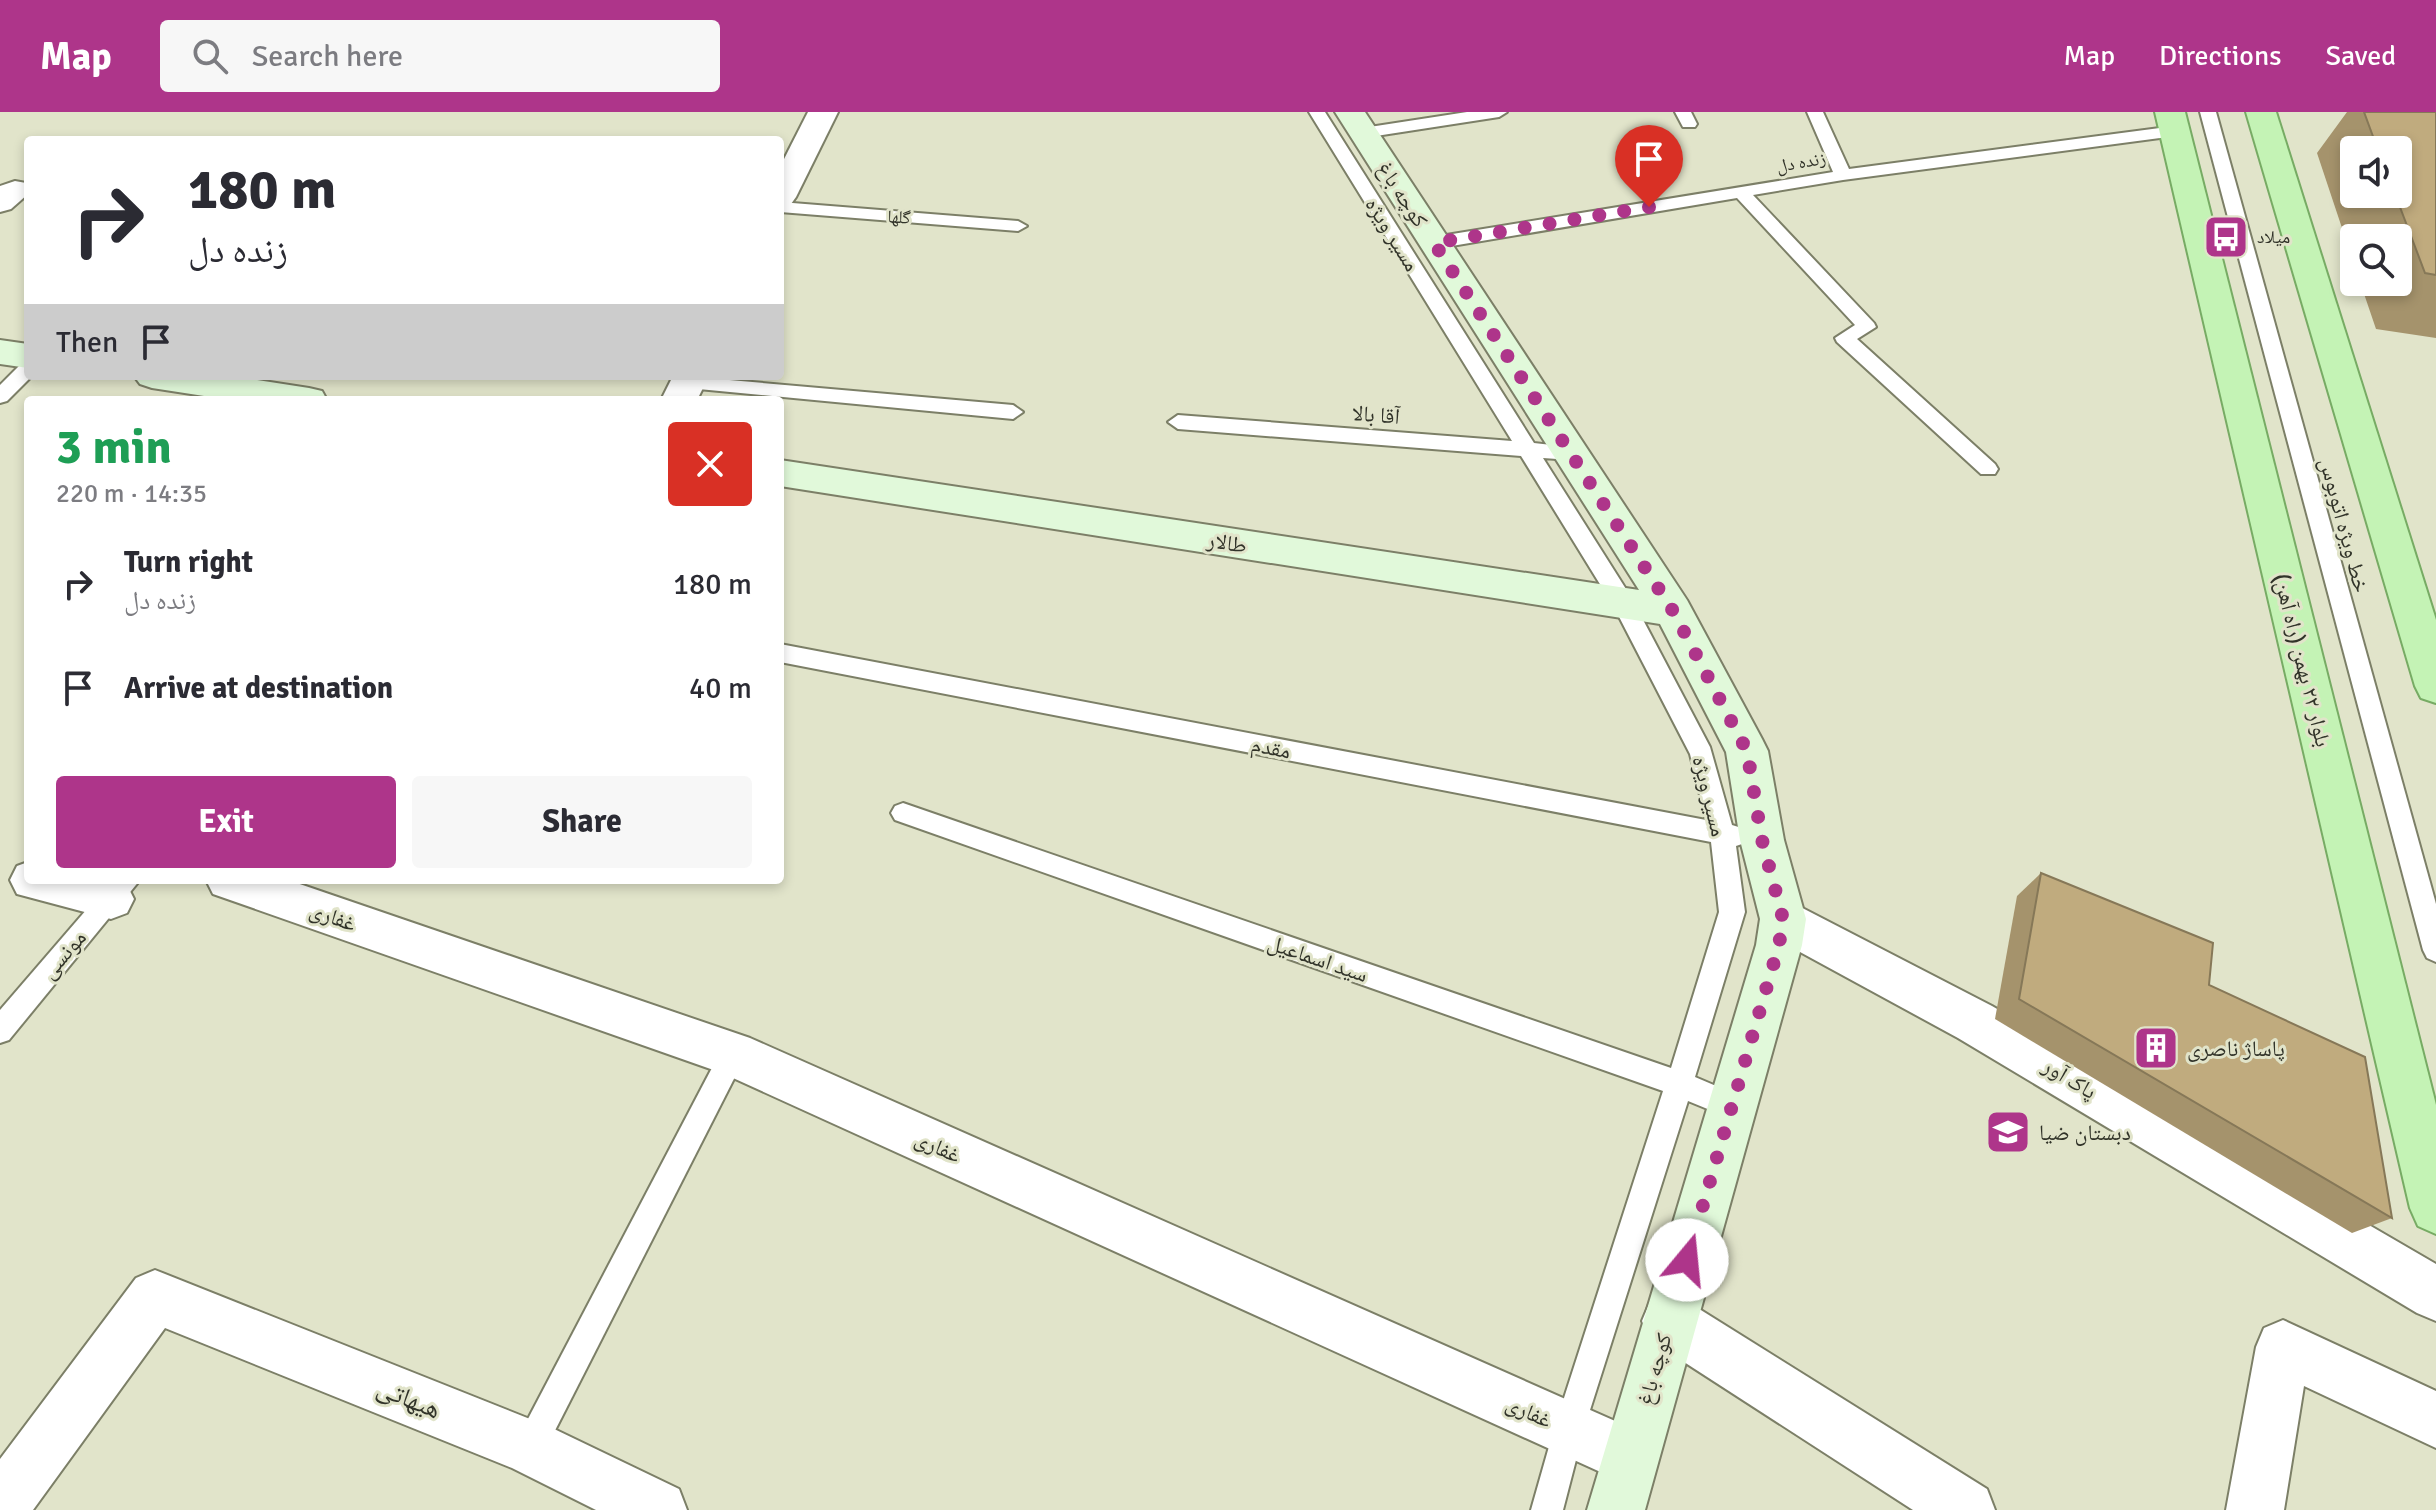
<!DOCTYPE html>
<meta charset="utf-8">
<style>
:root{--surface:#fff;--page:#f7f7f7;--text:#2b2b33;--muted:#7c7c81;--accent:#ae358a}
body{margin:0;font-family:Signika,"Noto Naskh Arabic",sans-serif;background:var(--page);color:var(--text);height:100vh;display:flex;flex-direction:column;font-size:30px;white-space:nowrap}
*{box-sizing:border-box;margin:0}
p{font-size:26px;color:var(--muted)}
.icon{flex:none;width:44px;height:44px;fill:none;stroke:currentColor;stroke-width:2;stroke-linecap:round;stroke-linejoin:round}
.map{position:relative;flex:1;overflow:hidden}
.drawer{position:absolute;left:24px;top:284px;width:760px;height:488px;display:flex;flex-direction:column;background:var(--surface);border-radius:8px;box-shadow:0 4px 12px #0003}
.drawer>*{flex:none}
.banner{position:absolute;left:24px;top:24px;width:760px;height:244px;border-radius:8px;box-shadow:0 4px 12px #0003;background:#fff;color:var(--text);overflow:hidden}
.fabs{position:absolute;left:2340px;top:24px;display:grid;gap:16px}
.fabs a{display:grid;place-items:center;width:72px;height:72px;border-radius:8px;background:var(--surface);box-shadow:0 4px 12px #0003;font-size:40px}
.pin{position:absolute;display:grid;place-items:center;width:68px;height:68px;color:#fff;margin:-82px -34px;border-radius:50% 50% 50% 0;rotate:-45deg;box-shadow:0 0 8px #0007}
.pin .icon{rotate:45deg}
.me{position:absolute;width:88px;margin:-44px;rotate:17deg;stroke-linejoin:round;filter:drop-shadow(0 0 6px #0008)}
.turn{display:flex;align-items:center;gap:28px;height:168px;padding:0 32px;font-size:36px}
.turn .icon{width:104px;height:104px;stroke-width:2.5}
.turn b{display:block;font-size:56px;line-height:68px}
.then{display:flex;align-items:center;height:76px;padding:0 32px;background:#0003;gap:16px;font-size:30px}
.round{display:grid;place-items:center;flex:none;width:84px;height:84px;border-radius:8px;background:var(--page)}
.summary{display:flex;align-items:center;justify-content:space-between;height:136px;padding:0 32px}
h1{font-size:48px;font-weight:700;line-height:60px;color:#1e9e55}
.primary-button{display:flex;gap:16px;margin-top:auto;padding:16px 32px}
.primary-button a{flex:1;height:92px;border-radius:8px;background:var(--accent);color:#fff;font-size:32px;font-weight:700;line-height:92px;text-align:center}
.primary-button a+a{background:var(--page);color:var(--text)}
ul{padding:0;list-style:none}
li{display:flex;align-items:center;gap:24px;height:104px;padding:0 32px}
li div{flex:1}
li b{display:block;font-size:30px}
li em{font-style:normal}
header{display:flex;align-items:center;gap:48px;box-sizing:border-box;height:112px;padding:0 40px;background:var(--accent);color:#fff}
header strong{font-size:38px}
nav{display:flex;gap:44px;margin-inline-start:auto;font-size:28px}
.search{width:560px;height:72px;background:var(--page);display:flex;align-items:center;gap:20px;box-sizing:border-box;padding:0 28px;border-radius:8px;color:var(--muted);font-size:30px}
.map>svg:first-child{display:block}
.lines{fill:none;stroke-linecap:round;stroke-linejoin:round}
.lane-casing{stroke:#7c7f67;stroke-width:4}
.street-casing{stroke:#7c7f67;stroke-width:4}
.secondary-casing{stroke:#7c7f67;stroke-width:4}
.primary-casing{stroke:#77ab64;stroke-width:4}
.lane{fill:#fff;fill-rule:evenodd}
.street{fill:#fff;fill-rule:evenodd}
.secondary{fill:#e1f9da;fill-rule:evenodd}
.primary{fill:#c4f3b5;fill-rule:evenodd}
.wall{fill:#a5936c;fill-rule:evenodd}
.building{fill:#c0ab7e;stroke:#867858;stroke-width:2}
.route{stroke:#ae358a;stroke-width:14;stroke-dasharray:0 25.2}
.labels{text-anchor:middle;stroke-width:6;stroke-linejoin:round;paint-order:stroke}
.far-street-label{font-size:18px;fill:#313329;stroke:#e1e4ca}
.far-poi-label{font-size:18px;fill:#313329;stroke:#e1e4ca;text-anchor:start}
.street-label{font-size:22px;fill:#313329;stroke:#e1e4ca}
.poi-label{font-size:22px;fill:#313329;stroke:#e1e4ca;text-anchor:start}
.near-street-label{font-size:26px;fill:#313329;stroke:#e1e4ca}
</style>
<header>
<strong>Map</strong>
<div class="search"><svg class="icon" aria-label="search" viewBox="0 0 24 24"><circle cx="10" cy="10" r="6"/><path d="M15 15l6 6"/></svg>Search here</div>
<nav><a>Map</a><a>Directions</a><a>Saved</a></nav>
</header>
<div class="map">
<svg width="2436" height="1398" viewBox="0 0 2436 1398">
<rect width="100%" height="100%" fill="#e1e4ca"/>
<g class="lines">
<g class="lane-casing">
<g id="lane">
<polygon points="1309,0 1325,0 1534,331 1578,336 1581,341 1571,348 1543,346 1631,485 1710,635 1732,713 1745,717 1748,724 1745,731 1736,734 1745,800 1695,965 1742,985 1746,994 1742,1003 1732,1007 1688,989 1584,1317 1563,1398 1531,1398 1554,1317 1663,979 895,708 891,701 895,694 903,691 1671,956 1719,800 1711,730 780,550 780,532 1706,708 1690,642 1614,495 1521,344 1178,317 1168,310 1178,303 1512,329"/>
<polygon points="1467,0 1507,0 1499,5 1363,26 1355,21 1363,16"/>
<polygon points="1675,0 1691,0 1697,12 1695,15 1683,15"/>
<polygon points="1807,0 1823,0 1849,57 2175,14 2183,19 2175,24 1843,68 1753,83 1874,211 1876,215 1857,227 1995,352 1998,357 1995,362 1981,362 1837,230 1835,226 1855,213 1737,86 1434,137 1425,131 1434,125 1833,60"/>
<polygon points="2200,0 2216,0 2436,792 2436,850 2427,846 2423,838"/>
<polygon points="780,90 1018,109 1027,114 1018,119 780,100"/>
<polygon points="28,251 28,264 32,264 7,289 0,291 0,273 21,252"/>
<polygon points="683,264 1013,293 1023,300 1013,307 688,276 678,269"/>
<polygon points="112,768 140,768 9,928 0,931 0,898"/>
<polygon points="733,929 742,933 746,942 742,951 541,1346 530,1351 519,1346 514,1335 519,1324 724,933"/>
</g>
</g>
<g class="street-casing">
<g id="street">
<polygon points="808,0 838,0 796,85 791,92 780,95 780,55"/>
<polygon points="15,69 26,71 28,82 11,97 0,100 0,74"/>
<polygon points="673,264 709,264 697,288 661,288"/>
<polygon points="28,750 28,768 114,768 127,773 134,787 127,801 111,807 17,782 10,768 17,754"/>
<polygon points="206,768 288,768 750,926 1649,1324 1658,1344 1649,1364 1629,1373 722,961 213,782"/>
<polygon points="1783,786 1992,894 2436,1152 2436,1209 2417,1201 1958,926 1767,822 1760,807 1767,792"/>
<polygon points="155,1158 550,1315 679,1377 687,1398 596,1398 512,1356 165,1216 33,1398 0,1398 0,1347 136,1166"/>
<polygon points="1669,1182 1688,1190 1987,1377 1995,1398 1913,1398 1650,1228 1642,1209 1650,1190"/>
<polygon points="2283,1208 2436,1279 2436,1336 2304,1274 2284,1398 2226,1398 2256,1235 2264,1216"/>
</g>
</g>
<g class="secondary-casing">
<g id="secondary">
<polygon points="1335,0 1365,0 1687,488 1762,627 1768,639 1784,728 1806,807 1802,833 1645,1398 1587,1398 1756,833 1760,807 1740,728 1726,640 1660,512 780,374 780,348 1639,478"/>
<polygon points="0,228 28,232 28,256 0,252"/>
<polygon points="134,264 231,264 309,276 322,279 327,288 230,288 152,276 140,272"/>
</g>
</g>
<g class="primary-casing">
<g id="primary">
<polygon points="2155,0 2185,0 2436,993 2436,1122 2418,1114 2410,1096"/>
<polygon points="2246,0 2276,0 2436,508 2436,591 2421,586 2415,574"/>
</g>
</g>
<use href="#lane" class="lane"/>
<use href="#street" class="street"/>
<use href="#secondary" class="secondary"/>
<use href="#primary" class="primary"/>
</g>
<g class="wall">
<path d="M 2347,0 L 2436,0 L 2436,226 L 2376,217 L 2360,170 L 2398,170 L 2398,126 L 2354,126 L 2354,152 L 2317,41 ZM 2354,38 L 2398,38 L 2398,82 L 2354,82 Z"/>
<polygon points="2041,761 2209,873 2392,1106 2352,1121 1995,907 2017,784"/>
</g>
<g class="building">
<polygon points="2364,0 2436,0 2436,163 2425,161 2395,82 2398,82 2398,38 2378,38"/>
<polygon points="2041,761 2213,831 2209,873 2365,945 2392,1106 2019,887"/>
</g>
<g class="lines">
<polyline class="route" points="1649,95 1434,131 1673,499 1747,639 1762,728 1783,807 1779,833 1687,1148"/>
</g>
<defs>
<g id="bus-square" transform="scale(2.3)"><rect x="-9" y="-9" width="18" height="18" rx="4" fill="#ae358a" stroke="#e1e4ca"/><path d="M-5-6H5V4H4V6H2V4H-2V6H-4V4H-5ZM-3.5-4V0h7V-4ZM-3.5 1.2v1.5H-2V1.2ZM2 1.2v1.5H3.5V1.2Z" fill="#fff"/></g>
<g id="building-square" transform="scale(2.3)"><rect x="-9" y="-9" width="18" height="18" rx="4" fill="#ae358a" stroke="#e1e4ca"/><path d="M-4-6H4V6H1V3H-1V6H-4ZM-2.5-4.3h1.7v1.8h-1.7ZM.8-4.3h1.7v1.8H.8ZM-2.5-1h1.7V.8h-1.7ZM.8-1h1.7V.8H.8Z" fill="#fff"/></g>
<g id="school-square" transform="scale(2.3)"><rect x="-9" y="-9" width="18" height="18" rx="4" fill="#ae358a" stroke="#e1e4ca"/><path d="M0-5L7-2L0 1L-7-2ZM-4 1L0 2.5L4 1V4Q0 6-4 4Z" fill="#fff"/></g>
</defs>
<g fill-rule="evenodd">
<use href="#bus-square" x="2226" y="125"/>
<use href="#building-square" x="2156" y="936"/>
<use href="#school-square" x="2008" y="1020"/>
</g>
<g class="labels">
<g class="far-street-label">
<text transform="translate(1801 50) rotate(-10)" y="6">زنده دل</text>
<text transform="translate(899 105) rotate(4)" y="6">گلها</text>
</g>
<g class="far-poi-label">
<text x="2257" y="131">میلاد</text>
</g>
<g class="street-label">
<text transform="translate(1403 82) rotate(57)" y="8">کوچه باغ</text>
<text transform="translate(1393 122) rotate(58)" y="8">مسیر ویژه</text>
<text transform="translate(1376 302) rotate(5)" y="8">آقا بالا</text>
<text transform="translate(2345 413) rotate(75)" y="8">خط ویژه اتوبوس</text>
<text transform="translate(1227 430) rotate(9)" y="8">طالار</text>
<text transform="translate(2303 548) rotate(76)" y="8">بلوار ۲۲ بهمن (راه آهن)</text>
<text transform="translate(1271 635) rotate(11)" y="8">مقدم</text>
<text transform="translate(1710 684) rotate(76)" y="8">مسیر ویژه</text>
<text transform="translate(333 804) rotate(19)" y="8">غفاری</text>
<text transform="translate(63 842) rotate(-49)" y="8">مونسی</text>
<text transform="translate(1318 846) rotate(19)" y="8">سید اسماعیل</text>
<text transform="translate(2070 966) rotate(31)" y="8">پاک آور</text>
<text transform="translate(938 1034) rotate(24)" y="8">غفاری</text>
<text transform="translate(1654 1257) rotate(-74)" y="8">کوچه باغ</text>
<text transform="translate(1529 1299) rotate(24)" y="8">غفاری</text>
</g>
<g class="poi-label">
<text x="2187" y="944">پاساژ ناصری</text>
<text x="2039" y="1028">دبستان ضیا</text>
</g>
<g class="near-street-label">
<text transform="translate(409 1286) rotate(22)" y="9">هیهاتی</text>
</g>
</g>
</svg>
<div class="fabs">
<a><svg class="icon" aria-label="sound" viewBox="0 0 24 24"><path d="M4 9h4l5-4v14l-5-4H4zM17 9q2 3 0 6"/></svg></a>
<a><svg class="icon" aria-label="search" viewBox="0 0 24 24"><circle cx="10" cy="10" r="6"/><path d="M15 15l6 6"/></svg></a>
</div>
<div class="pin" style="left:1649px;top:95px;background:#d93025"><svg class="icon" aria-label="arrive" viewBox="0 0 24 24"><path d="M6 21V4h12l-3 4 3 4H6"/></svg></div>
<svg class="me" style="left:1687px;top:1148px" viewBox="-20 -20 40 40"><circle r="19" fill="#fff"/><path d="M0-13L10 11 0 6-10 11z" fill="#ae358a"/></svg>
<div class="banner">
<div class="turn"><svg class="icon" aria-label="right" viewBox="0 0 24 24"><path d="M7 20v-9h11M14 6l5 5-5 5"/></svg><div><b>180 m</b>زنده دل</div></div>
<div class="then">Then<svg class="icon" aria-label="arrive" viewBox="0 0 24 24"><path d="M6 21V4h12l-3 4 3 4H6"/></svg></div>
</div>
<section class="drawer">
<div class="summary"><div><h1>3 min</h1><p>220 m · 14:35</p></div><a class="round" style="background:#d93025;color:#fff"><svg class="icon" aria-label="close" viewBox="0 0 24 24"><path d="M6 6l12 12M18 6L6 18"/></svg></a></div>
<ul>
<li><svg class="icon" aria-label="right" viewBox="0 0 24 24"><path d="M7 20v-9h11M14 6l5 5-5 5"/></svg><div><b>Turn right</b><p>زنده دل</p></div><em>180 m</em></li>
<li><svg class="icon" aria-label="arrive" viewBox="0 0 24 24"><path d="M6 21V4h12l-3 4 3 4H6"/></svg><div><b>Arrive at destination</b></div><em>40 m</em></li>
</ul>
<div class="primary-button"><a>Exit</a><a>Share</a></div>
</section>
</div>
